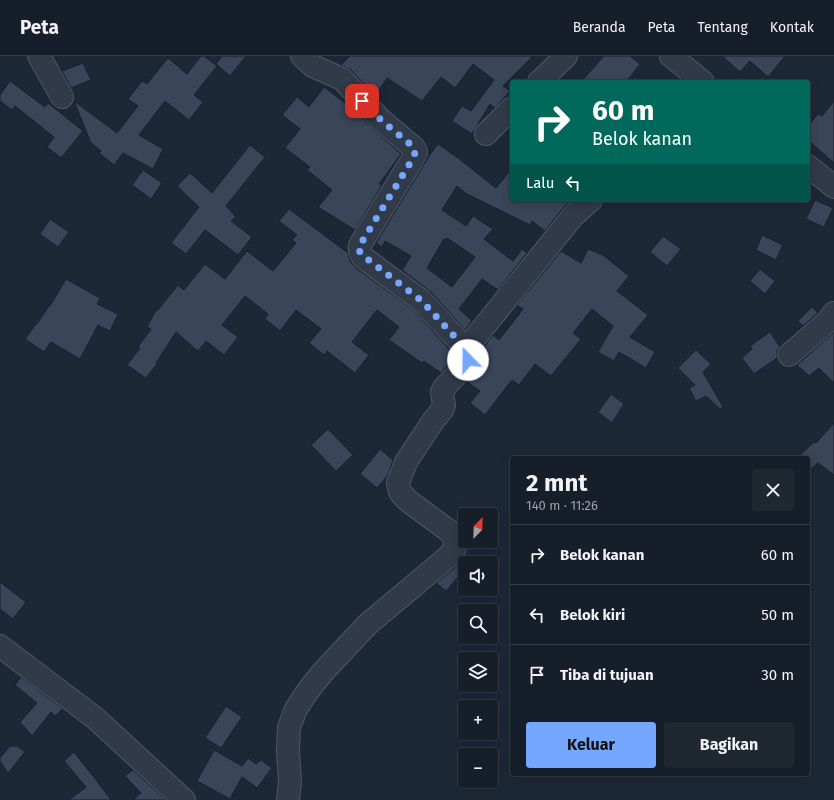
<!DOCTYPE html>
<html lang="id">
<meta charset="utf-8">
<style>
:root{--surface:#161e29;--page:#1f2731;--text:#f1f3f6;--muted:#9ea2a8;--line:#353c46;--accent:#76a7ff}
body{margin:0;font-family:"Fira Sans",sans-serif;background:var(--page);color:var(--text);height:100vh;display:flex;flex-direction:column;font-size:15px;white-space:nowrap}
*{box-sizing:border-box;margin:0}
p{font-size:13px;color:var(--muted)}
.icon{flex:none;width:22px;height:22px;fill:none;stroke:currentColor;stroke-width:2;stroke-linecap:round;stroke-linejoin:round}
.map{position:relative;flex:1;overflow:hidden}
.sheet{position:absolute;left:510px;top:400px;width:300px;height:320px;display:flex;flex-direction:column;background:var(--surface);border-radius:4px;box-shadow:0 2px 10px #0003,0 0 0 1px var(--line)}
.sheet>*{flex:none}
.hud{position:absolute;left:510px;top:24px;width:300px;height:122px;border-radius:4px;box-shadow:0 2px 10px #0003,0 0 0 1px var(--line);background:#00695c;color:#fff;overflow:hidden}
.needle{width:26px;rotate:23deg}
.tools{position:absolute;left:458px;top:452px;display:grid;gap:8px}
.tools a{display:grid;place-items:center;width:40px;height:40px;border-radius:4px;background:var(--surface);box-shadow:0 2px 10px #0003,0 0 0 1px var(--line);font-size:20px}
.pin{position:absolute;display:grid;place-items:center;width:34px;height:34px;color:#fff;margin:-17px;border-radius:8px;box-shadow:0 2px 6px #0006}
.me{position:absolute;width:44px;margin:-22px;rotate:338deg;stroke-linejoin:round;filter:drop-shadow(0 0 3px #0008)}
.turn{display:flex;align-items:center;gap:14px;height:84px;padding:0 16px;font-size:18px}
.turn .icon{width:52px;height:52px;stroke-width:2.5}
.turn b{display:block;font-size:28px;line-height:34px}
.then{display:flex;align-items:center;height:38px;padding:0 16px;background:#0003;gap:8px;font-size:15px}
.round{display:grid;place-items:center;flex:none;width:42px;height:42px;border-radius:4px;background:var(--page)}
.summary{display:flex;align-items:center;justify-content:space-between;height:68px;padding:0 16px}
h1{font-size:24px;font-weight:700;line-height:30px}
.action{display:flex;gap:8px;margin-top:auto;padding:8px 16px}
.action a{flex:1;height:46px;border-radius:4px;background:var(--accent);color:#111;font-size:16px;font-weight:700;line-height:46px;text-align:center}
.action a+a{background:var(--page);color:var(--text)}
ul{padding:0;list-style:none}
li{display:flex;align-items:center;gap:12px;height:60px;padding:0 16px;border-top:1px solid var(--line)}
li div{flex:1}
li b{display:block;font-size:15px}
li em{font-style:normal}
header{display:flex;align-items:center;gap:24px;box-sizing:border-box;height:56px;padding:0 20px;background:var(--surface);border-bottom:1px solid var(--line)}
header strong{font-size:19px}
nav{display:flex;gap:22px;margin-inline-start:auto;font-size:14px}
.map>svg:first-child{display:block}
.building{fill:#394558;stroke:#18212e;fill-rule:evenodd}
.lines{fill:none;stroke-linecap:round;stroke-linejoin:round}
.minor-casing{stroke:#4e5766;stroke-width:24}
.minor{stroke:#313a48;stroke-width:22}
.route{stroke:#76a7ff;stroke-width:7;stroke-dasharray:0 12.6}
</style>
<header>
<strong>Peta</strong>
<nav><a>Beranda</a><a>Peta</a><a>Tentang</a><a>Kontak</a></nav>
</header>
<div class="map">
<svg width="834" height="744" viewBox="0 0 834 744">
<rect width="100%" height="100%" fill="#1d2837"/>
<g class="building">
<polygon points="201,0 204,0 217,10 194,39 203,46 189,64 165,45 139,79 163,93 153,113 123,97 114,109 99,97 101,95 91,87 74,45 117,77 138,50 128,43 142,25 147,28 168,2 187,18"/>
<polygon points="222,0 246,0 230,20 216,8"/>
<polygon points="350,0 533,0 503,30 510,35 495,52 490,48 472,78 452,65 462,50 471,55 494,24 473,8 455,32 441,21 422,45 387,22 375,40 351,14 341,9"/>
<polygon points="604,0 630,0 640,8 626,26 581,26"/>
<polygon points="722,0 785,0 768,21 750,5 740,16"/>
<polygon points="83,7 91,24 71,32 62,15"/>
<polygon points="10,25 45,51 48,47 83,75 61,102 47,91 54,81 15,50 12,54 0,45 0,39"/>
<polygon points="324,31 354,54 373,73 401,98 379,128 382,129 355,174 318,151 332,134 307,114 310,111 285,92 300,73 282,59 297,41 309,51"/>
<polygon points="834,45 834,107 808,84 808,70 818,58 822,60"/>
<path d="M 438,88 L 458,102 L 496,132 L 512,112 L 512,144 L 572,144 L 563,152 L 545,175 L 532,165 L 530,169 L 467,138 L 457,130 L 442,154 L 466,170 L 473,160 L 493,173 L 484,183 L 513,205 L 522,193 L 527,197 L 498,234 L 482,223 L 459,253 L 472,265 L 465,274 L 431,236 L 402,214 L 411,200 L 385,185 L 382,191 L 376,187 L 429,100 ZM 447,182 L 475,201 L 452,231 L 427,212 L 444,183 L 446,184 Z"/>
<polygon points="250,89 265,101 226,150 236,161 231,165 252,181 238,199 205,174 186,198 171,187 199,151 177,130 190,117 212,137"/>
<polygon points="143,114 162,127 151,143 132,129"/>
<polygon points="815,144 833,152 824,171 806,163"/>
<polygon points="289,153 348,197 350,205 357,213 414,254 455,300 441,317 424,305 422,307 389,284 399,271 377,254 352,286 369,299 355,317 327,295 324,299 309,287 321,273 296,254 280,275 265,263 268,258 245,240 222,269 238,281 224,299 206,285 198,295 176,276 156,307 157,308 146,322 127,309 140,292 138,291 151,273 147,271 156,254 157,255 178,229 184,234 205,208 225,223 247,195 273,215 296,187 292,184 297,179 279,165"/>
<polygon points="50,163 69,176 58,191 40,178"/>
<polygon points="762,179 783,189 776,204 756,194"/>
<polygon points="663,180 681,193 667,210 650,196"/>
<polygon points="588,193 603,199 629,220 617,235 648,259 630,281 655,296 646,312 619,296 614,305 598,296 613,270 592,253 573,277 581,283 551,320 535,308 519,329 512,324 485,359 470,347 480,335 467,326 477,314 481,303 481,295 493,279 499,284 523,253 517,249 561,195 581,207"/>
<polygon points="760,213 775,225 765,238 750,225"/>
<polygon points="66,223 100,242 97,248 118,258 110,275 98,269 80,303 51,286 44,296 25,283 36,268 37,268 49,250 50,250"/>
<polygon points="812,251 818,257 803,270 798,265"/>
<polygon points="770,276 780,291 777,295 777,302 754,318 742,302 752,293 750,290"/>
<polygon points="834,276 834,327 819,312 809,320 797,309"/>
<polygon points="696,294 711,308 703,316 723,351 720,353 706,340 696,345 689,332 695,329 678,312"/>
<polygon points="611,338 624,348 612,367 598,356"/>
<polygon points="834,367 834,419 818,407 811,413 808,410 808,402 801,402 799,400 814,386 816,387"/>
<polygon points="328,373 353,399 336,415 311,389"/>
<polygon points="380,393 393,404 388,419 377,432 360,418"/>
<polygon points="464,500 471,506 470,507 465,507 465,513 446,535 436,527 456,511"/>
<polygon points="0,526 26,546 13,563 0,553"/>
<polygon points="21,621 63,653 55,660 51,656 32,680 20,666 37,647 15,629"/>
<polygon points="226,650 242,661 221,692 205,682"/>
<polygon points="10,690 17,690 25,696 8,717 0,705 0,702"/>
<polygon points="214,694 242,710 248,702 256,708 261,704 272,712 257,732 242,721 230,743 197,725"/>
<polygon points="74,696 96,724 111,744 69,744 86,731 64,705"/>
<polygon points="133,714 166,744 133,744 141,737 125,720"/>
</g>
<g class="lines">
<g class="minor-casing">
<g id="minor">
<polyline points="39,0 62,41"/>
<polyline points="671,0 703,26"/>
<polyline points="539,26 566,0"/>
<polyline points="486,78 512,52"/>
<polyline points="808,110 834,131"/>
<polyline points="466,293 573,160 591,144"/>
<polyline points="789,299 827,266 834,257"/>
<polyline points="0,590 95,662 184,744"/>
<path d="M 288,744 L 290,725 L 288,696 L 289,671 L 296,653 L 307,636 L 322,617 L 368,568 L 448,501 L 455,492 L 455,482 L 449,475 L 407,444 L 400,436 L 398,427 L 406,406 L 433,365 L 442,354 L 444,349 L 442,336 L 444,332 L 465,309 L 469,299 L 466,293 L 422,245 L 365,203 C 360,198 359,195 360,189 L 412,104 L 416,96 L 414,92 L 381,64 L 342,23 L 313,10 L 302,0"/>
</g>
</g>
<use href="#minor" class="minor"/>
</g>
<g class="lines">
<path class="route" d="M 362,45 L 381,64 L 410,88 C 416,93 416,97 412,104 L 360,189 L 359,194 L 361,198 L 422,245 L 466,293 L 469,299 L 468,304"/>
</g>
</svg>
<div class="tools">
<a><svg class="needle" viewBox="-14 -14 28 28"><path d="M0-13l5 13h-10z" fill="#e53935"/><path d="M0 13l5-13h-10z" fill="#9ea2a8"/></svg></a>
<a><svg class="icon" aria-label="sound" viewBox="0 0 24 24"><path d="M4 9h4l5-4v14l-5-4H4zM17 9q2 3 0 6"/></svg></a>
<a><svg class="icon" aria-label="search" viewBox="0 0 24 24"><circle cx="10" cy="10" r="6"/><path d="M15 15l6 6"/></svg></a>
<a><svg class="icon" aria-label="layers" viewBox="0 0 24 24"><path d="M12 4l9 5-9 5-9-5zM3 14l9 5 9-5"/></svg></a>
<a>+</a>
<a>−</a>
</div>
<div class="pin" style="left:362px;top:45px;background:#d93025"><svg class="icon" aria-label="arrive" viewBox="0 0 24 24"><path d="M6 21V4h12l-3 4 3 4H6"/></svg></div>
<svg class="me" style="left:468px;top:304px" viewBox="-20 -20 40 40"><circle r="19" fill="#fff"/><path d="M0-13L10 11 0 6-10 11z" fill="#76a7ff"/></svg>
<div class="hud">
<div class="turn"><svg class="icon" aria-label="right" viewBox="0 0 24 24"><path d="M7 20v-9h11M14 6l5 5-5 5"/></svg><div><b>60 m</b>Belok kanan</div></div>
<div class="then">Lalu<svg class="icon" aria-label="left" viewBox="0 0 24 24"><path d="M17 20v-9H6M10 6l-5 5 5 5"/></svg></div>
</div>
<section class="sheet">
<div class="summary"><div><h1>2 mnt</h1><p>140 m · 11:26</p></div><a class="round"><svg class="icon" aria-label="close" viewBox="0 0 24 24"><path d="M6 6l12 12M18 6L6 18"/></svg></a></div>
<ul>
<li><svg class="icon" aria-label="right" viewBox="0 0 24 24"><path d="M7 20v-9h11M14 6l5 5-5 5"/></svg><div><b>Belok kanan</b></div><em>60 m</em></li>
<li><svg class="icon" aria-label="left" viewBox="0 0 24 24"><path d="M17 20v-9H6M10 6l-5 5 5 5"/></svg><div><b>Belok kiri</b></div><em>50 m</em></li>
<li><svg class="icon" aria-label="arrive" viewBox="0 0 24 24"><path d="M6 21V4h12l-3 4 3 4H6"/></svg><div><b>Tiba di tujuan</b></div><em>30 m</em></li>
</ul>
<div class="action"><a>Keluar</a><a>Bagikan</a></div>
</section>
</div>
